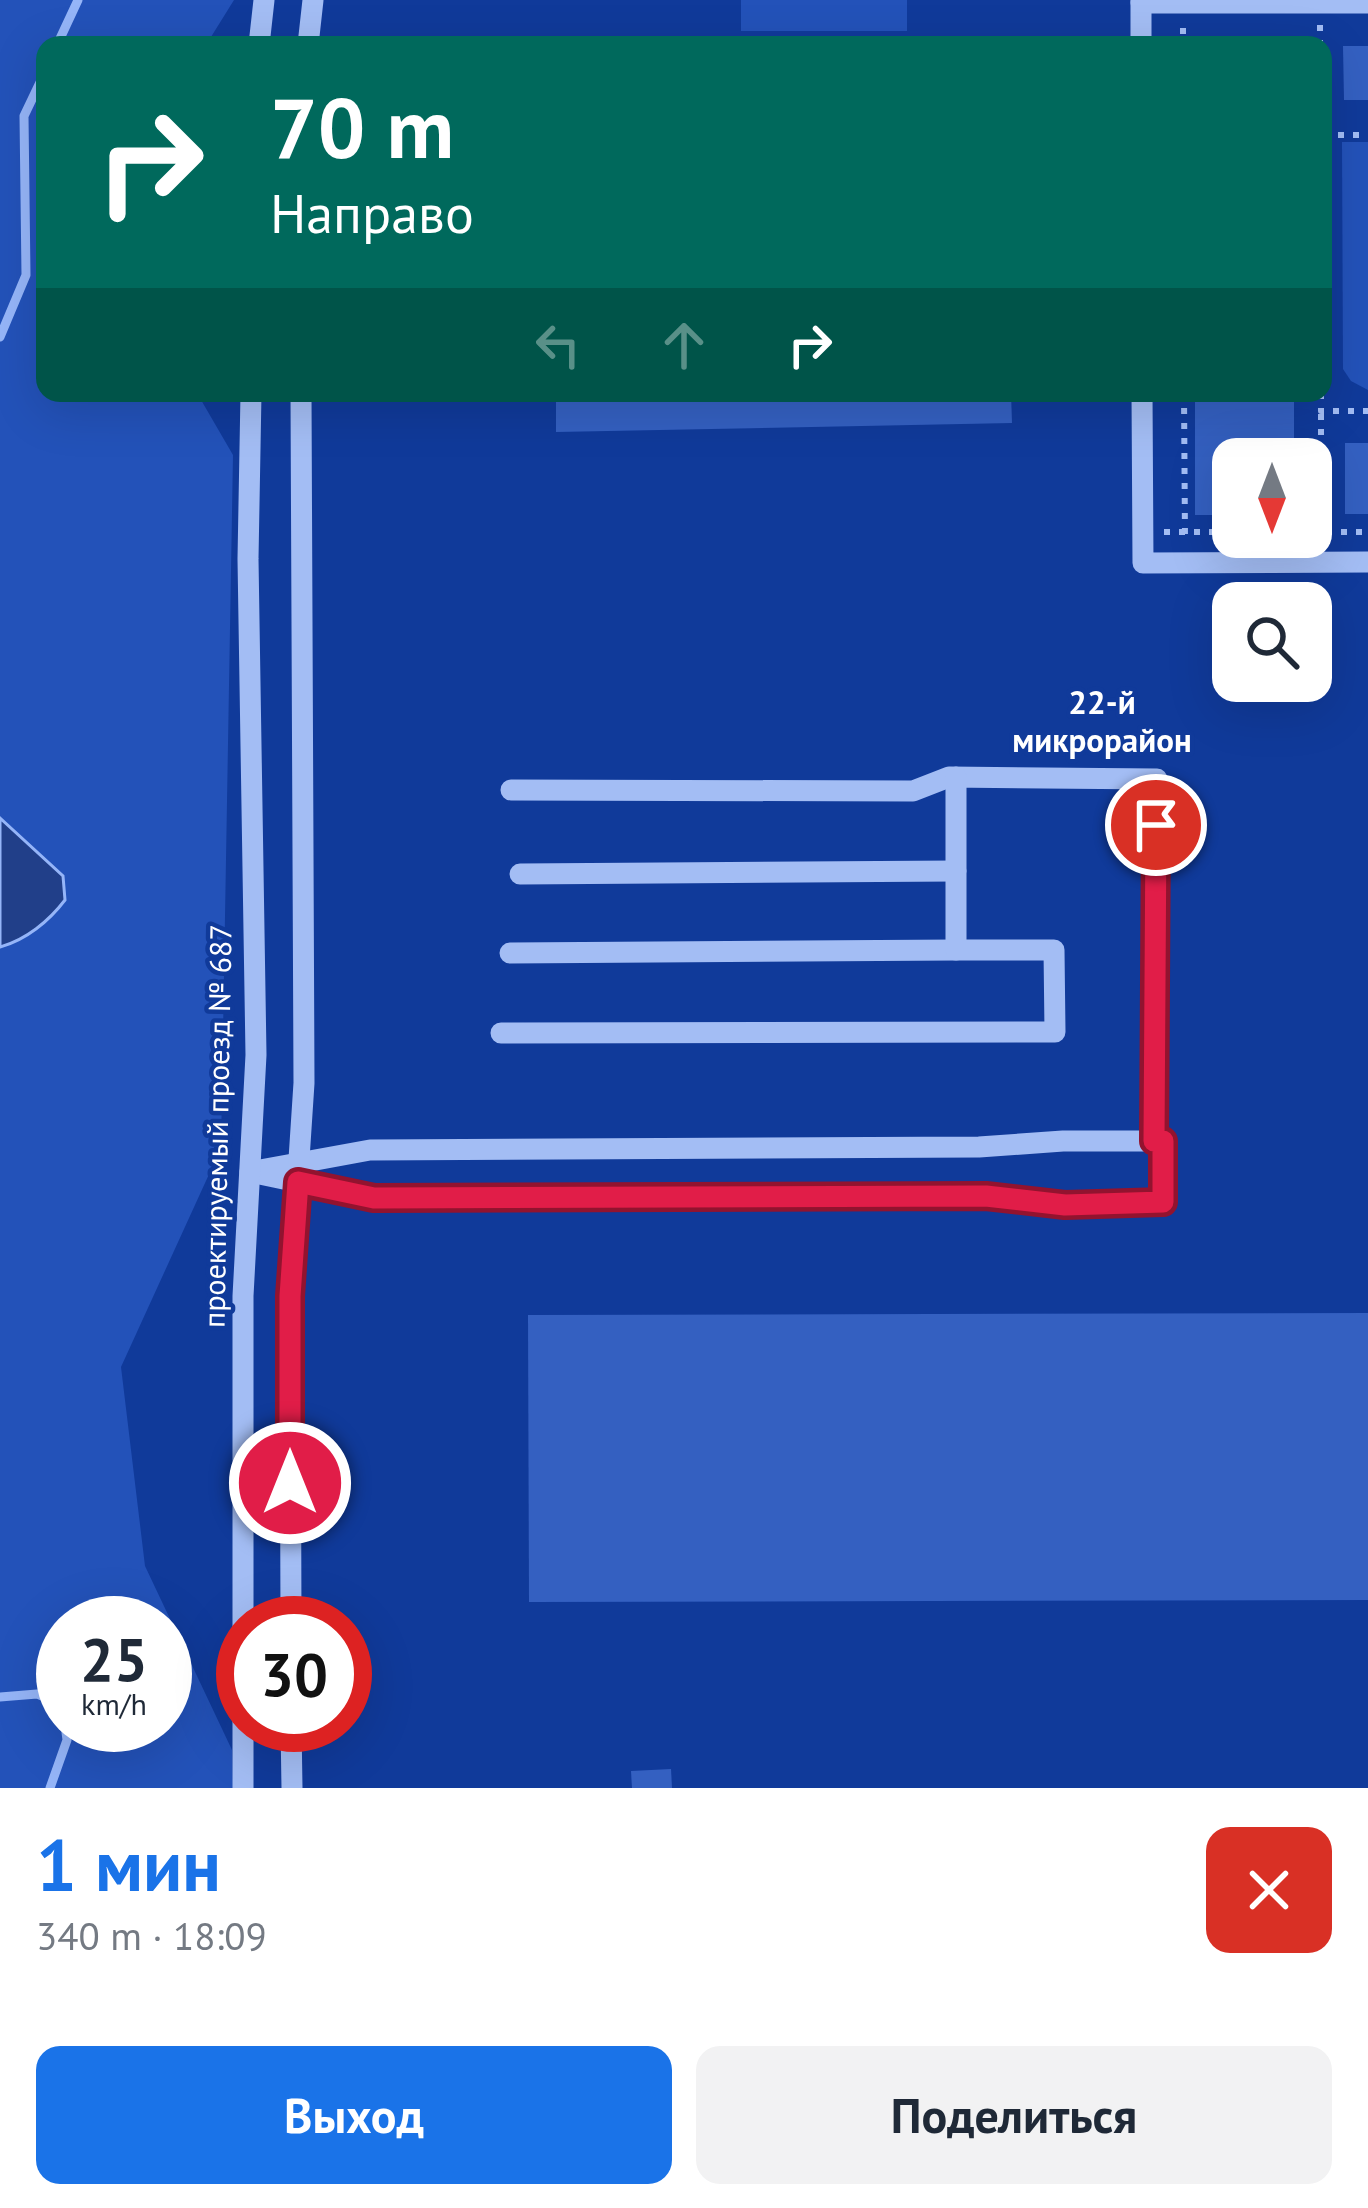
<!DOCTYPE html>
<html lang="ru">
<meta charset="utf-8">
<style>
:root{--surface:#fff;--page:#f2f2f3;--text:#1f2937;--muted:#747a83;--accent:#1a73e8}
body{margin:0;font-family:"PT Sans",sans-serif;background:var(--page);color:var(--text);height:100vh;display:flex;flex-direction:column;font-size:45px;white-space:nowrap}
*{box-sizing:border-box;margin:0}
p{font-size:39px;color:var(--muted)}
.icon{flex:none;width:66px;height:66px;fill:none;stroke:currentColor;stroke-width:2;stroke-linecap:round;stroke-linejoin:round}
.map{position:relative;height:1788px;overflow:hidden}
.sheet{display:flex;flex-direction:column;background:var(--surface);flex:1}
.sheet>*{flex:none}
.hud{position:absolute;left:36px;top:36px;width:1296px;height:366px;border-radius:24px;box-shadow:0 12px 48px #0002;background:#00695c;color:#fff;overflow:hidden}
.needle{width:78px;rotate:180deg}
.fabs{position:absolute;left:1212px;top:438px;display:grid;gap:24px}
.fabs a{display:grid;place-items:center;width:120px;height:120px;border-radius:24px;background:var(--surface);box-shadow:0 12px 48px #0002;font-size:60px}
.speed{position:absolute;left:36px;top:1596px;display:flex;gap:24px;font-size:60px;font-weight:700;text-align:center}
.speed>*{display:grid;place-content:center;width:156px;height:156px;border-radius:50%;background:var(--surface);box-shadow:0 12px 48px #0002;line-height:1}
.speed small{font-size:30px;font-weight:400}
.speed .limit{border:18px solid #d22;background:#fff;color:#111}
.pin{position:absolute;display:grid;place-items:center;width:102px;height:102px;color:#fff;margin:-51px;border:6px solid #fff;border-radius:50%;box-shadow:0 3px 12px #0007}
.me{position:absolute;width:132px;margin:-66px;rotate:0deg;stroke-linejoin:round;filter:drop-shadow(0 0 9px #0008)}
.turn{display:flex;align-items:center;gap:42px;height:252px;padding:0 36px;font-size:54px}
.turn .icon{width:156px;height:156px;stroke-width:2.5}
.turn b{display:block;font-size:84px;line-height:102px}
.lanes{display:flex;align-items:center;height:114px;padding:0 36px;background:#0003;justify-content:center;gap:60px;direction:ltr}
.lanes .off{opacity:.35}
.round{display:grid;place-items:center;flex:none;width:126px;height:126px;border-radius:24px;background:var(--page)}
.overview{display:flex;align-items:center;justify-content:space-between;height:204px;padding:0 36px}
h1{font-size:72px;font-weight:700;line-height:90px;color:var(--accent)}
.action{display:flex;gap:24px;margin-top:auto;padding:24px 36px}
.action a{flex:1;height:138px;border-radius:24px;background:var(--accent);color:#fff;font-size:48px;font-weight:700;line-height:138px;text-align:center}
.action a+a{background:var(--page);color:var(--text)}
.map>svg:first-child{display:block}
.green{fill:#2352b9;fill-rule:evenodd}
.water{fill:#213f89;stroke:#95b5f8;stroke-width:3}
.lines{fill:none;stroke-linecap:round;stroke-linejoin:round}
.stream{stroke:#95b5f8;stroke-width:9}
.building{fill:#3460c1}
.path{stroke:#a3bdf4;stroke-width:6;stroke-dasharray:6 9;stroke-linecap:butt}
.minor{stroke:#a3bdf4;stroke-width:21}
.route-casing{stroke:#92132f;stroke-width:30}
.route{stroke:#e11d48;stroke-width:21}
.labels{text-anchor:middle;stroke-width:9;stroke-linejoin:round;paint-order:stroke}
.street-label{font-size:30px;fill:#fff;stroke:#103a9a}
.neighbourhood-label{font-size:33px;font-weight:bold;fill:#fff;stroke:#103a9a}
</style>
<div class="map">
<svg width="1368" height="1788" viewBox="0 0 1368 1788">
<rect width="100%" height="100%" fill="#103a9a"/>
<g class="green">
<path d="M 0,0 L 234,0 L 206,45 L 45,45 L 45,393 L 197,393 L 233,455 L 221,1148 L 121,1367 L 145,1566 L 232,1750 L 233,1788 L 0,1788 ZM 63,1623 L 165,1623 L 165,1725 L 63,1725 Z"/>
<rect x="741" y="0" width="166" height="31"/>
<polygon points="1342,142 1368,142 1368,390 1351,381 1343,369"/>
</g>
<path class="water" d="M 0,818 L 63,876 L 65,900 C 49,921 26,940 0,947 Z"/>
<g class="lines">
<g class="stream">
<polyline points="57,45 78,0"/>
<polyline points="0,337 26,275 24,116 45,72"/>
<polyline points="0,1697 37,1694 62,1705 63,1713"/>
<polyline points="50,1788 67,1740 65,1725"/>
</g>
</g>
<g class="building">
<polygon points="1343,46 1368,46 1368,100 1344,100"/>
<polygon points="556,393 1011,393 1012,423 556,432"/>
<polygon points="1195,393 1294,393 1294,459 1233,459 1233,515 1195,515"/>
<rect x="1345" y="443" width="23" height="71"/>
<polygon points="1368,1313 1368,1600 529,1602 528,1315"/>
<polygon points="671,1769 672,1788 632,1788 631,1771"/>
</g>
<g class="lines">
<g class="path">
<polyline points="1320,25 1320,45"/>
<polyline points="1183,28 1183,45"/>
<polyline points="1323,135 1368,135"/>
<polyline points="1184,393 1185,539"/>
<polyline points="1321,393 1321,411 1368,411"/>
<polyline points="1164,532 1233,532"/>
<polyline points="1311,532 1368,532"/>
<polyline points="1321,540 1321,411"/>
</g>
<g class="minor">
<polyline points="1141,0 1141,45"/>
<polyline points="1141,3 1368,3"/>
<polyline points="259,45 264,0"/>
<polyline points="308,45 313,0"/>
<polyline points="1142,393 1143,563 1368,562"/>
<polyline points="511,790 913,791 949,777 1157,779 1154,1141"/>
<polyline points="520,874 956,871"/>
<polyline points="510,953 956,950"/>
<polyline points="501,1033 1055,1032 1054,950 956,950 956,777"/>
<polygon points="1063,1141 1163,1141 1163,1201 1065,1205 986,1196 374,1198 250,1172 370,1150 979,1147"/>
<polyline points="291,1623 290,1296 304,1083 301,393"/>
<polyline points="291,1725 292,1788"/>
<polyline points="243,1788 243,1296 256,1055 248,559 251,393"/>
</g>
</g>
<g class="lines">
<g class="route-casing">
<polyline id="route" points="290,1483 290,1296 298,1182 374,1198 986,1196 1065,1205 1163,1202 1163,1141 1154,1141 1156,825"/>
</g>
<use href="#route" class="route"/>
</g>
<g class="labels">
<g class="street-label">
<text transform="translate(218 1126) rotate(-89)" y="10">проектируемый проезд № 687</text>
</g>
<g class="neighbourhood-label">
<text x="1102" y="714">22-й<tspan x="1102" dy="38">микрорайон</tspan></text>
</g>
</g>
</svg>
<div class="fabs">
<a><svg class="needle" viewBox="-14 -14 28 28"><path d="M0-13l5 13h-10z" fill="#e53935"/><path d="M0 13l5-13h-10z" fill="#747a83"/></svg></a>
<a><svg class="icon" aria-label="search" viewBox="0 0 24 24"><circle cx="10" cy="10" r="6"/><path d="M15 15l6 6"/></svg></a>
</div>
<div class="speed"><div>25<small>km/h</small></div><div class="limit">30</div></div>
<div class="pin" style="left:1156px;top:825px;background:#d93025"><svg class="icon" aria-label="arrive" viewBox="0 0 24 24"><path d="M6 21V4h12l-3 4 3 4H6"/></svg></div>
<svg class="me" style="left:290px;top:1483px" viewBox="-20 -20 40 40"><circle r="17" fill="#e11d48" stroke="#fff" stroke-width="3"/><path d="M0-11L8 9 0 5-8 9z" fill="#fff"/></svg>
<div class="hud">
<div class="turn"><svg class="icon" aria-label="right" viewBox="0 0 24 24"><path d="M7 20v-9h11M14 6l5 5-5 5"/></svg><div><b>70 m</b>Направо</div></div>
<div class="lanes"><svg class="icon off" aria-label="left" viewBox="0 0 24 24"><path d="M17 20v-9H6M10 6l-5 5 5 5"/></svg><svg class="icon off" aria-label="ahead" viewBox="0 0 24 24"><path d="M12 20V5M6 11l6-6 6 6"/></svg><svg class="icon" aria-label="right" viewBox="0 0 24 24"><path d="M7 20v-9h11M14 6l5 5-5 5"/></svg></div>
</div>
</div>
<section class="sheet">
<div class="overview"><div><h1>1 мин</h1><p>340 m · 18:09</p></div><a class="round" style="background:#d93025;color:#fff"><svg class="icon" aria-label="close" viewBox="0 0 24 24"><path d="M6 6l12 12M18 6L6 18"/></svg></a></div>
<div class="action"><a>Выход</a><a>Поделиться</a></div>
</section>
